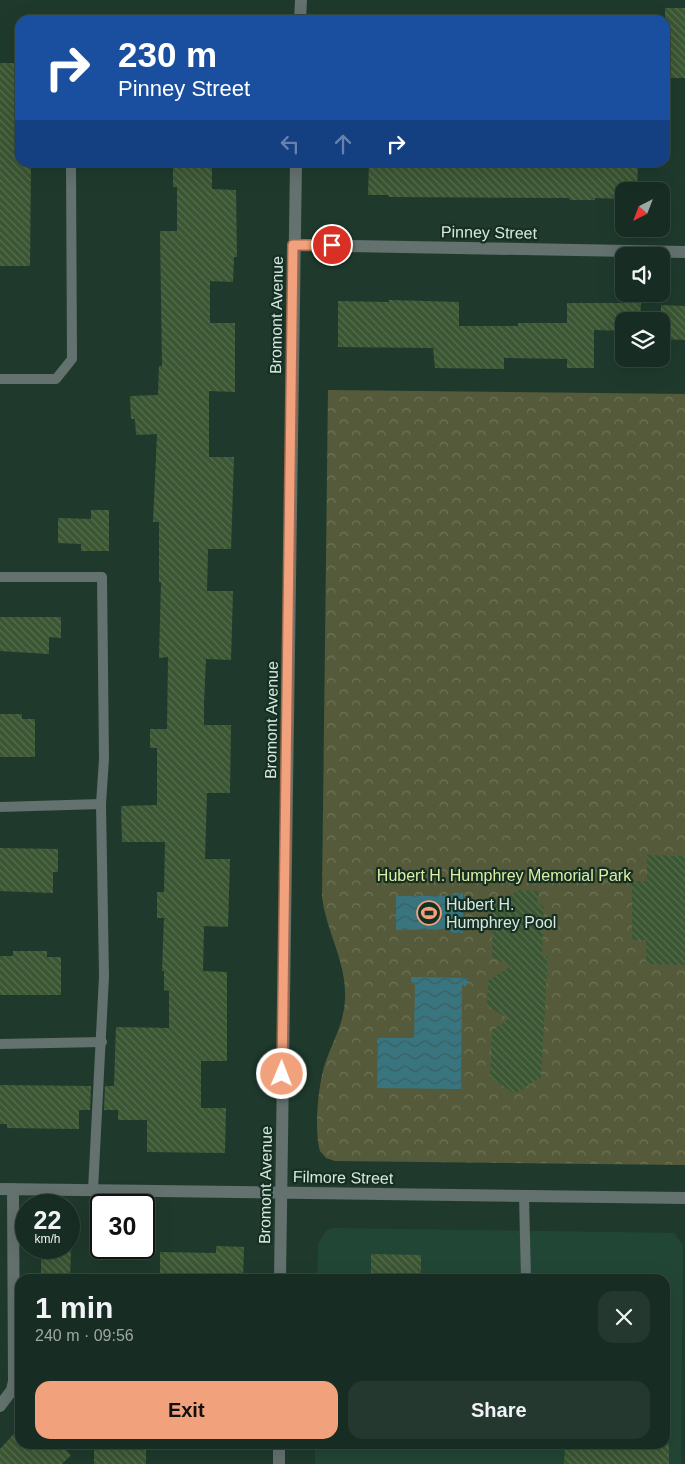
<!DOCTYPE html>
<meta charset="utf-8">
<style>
:root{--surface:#172c22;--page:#24382f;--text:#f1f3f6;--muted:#9ea7a5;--line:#364840;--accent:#f1a17b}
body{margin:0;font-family:Helvetica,sans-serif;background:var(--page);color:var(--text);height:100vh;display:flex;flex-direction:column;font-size:19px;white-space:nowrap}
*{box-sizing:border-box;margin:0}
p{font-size:16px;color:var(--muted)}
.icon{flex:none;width:28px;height:28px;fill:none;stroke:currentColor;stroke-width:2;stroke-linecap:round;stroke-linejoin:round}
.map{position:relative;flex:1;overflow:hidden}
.side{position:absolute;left:15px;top:1274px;width:655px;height:175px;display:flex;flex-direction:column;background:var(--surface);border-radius:15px;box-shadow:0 5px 20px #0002,0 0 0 1px var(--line)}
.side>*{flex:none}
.hud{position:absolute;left:15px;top:15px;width:655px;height:152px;border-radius:15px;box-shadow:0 5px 20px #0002,0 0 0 1px var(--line);background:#1a4fa0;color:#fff;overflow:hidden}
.needle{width:32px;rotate:222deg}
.fabs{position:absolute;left:615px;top:182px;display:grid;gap:10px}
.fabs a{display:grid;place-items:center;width:55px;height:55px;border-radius:10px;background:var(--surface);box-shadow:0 5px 20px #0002,0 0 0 1px var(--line);font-size:25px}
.speed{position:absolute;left:15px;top:1194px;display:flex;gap:10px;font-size:25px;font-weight:700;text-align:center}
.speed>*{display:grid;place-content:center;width:65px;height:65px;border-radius:50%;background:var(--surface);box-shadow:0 5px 20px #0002,0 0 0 1px var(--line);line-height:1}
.speed small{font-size:12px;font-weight:400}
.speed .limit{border:2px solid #111;border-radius:8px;background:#fff;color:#111}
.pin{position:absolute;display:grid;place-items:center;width:42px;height:42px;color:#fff;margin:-21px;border:2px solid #fff;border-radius:50%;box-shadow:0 1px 5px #0007}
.me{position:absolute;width:55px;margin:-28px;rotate:1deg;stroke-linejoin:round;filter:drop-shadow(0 0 4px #0008)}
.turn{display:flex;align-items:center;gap:18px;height:105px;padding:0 20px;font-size:22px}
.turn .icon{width:65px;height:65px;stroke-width:2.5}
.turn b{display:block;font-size:35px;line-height:42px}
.lanes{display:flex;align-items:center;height:48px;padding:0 20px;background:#0003;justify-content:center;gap:25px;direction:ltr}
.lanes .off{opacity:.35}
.round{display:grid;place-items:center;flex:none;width:52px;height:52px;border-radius:15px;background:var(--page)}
.head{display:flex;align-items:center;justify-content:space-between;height:85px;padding:0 20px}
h1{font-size:30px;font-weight:600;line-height:38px}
.button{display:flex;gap:10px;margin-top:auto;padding:10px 20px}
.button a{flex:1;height:58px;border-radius:15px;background:var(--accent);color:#111;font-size:20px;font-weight:600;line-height:58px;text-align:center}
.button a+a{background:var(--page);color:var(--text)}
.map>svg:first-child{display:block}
.built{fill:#224635}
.park{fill:url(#park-crowns)}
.water{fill:url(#water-waves)}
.building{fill:url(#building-back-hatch)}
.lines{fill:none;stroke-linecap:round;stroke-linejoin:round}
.lane{stroke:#63716f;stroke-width:10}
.street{stroke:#63716f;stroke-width:12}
.route-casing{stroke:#9d6950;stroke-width:12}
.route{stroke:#f1a17b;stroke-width:9}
.labels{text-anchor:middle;stroke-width:4.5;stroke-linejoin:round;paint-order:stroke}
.street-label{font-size:16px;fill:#d8e8e0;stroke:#153023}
.park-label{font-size:16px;fill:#e0eda4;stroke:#153023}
.poi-label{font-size:16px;fill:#d8e8e0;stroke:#153023;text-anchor:start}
</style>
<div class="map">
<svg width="685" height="1464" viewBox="0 0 685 1464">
<defs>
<pattern id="park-crowns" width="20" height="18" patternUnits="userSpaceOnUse" patternTransform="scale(1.25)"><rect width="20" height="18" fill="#555b3a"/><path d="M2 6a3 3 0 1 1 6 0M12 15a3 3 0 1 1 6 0" fill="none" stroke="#6d7356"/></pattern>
<pattern id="water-waves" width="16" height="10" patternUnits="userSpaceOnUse" patternTransform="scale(1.25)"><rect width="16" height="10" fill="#39757f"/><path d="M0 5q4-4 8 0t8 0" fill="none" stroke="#3d5e61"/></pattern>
<pattern id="building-back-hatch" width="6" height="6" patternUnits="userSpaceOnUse" patternTransform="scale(1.25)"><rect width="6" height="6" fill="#3b5633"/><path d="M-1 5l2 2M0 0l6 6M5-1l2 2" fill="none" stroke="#576e50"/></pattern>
</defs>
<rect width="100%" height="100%" fill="#1f3a2d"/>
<polygon class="built" points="333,1228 674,1233 683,1245 681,1464 315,1464 315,1444 665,1444 665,1279 317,1279 318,1244 326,1231"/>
<path class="park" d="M 328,390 L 685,394 L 685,1165 L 335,1161 L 326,1158 L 320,1151 C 314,1130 318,1088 324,1067 C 331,1044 344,1025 345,999 C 347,962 326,932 322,896 Z"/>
<g class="water">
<polygon points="453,893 463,893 463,933 451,933 450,929 396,930 396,896 452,896"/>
<polygon points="411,977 467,978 467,985 462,985 461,1089 377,1088 378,1038 414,1038 415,984 411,984"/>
</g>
<g class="building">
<rect x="665" y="8" width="20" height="70"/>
<polygon points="0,63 20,63 20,162 31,162 30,266 0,266"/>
<polygon points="173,162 212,162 212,189 236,190 237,257 234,257 233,282 210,281 210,323 235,323 235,392 209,391 209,457 234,457 231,549 208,549 207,591 233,591 231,660 206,659 204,703 204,725 231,725 230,793 207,793 205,859 230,859 228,927 204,926 203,971 227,972 227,1061 201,1061 201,1108 226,1108 225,1153 147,1152 147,1120 118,1120 118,1110 104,1110 105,1086 114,1086 116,1027 169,1028 169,991 164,990 164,971 162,971 164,918 157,918 157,892 164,892 165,842 122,842 121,806 157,805 157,748 150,748 150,729 167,729 168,657 159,658 161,582 159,582 159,522 153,522 157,434 136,435 135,419 131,419 130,396 158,395 159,366 162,366 160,231 177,231 177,187 173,187"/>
<polygon points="369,162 638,162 637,191 624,191 624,199 595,198 595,200 570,200 569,198 389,197 388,195 368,195"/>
<polygon points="389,300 459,302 459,326 518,326 518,323 567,323 567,303 641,303 640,321 624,321 624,331 594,330 594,368 567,368 567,359 504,358 504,369 435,368 433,348 338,347 338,301 389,302"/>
<polygon points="661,305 685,306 685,340 661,339"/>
<polygon points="91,510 109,510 109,551 81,551 81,544 58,543 58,518 91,519"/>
<polygon points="0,617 61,617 61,638 49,637 49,654 0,651"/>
<polygon points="0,714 22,714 22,719 35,719 35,757 0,757"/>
<polygon points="0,848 58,849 58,872 53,872 53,893 0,891"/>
<polygon points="647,855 685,856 685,965 646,964 646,940 632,940 632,881 647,881"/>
<polygon points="518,890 539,891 537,903 544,907 542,956 548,956 541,1077 515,1094 490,1077 492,1030 509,1019 487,1006 488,981 511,966 492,957 493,907"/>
<polygon points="13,951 47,951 47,957 61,957 61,995 0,995 0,956 13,956"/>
<polygon points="0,1085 91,1086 90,1110 79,1110 79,1129 7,1128 7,1124 0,1124"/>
<polygon points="216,1246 244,1247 243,1279 160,1279 160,1252 216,1253"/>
<polygon points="41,1249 71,1250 70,1279 41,1279"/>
<polygon points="371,1254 421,1255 421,1279 371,1279"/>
<polygon points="20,1427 20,1444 60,1444 71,1455 62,1464 0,1464 0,1449"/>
<rect x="94" y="1444" width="52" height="20"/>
<polygon points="565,1444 669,1444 669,1464 564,1464"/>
</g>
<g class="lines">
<g class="lane">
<polyline points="0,379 56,379 72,359 71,162"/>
<polyline points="0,577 102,577 104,759 101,804 104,976 93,1190"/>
<polyline points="0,807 101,804"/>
<polyline points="0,1044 102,1042"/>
<polyline points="524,1196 526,1279"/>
</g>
<g class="street">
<polyline points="300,20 301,0"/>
<polyline points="293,245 685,252"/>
<polyline points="0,1189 685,1198"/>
<polyline points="280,1279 296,162"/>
<polyline points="0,1406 12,1390 14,1381 13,1189"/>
<polyline points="279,1464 279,1444"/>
</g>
</g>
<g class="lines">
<g class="route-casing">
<polyline id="route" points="282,1074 293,245 332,245"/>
</g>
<use href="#route" class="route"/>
</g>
<defs>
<g id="stadium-ring" transform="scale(1.25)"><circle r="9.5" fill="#153023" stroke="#f1a17b" stroke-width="1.5"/><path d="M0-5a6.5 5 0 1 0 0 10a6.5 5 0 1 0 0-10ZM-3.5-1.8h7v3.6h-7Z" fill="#f1a17b"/></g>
</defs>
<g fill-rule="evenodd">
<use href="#stadium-ring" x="429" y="913"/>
</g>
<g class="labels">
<g class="street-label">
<text transform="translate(489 232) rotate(1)" y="6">Pinney Street</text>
<text transform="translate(276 315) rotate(-89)" y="6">Bromont Avenue</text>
<text transform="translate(271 720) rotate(-89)" y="6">Bromont Avenue</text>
<text transform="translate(343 1177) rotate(1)" y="6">Filmore Street</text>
<text transform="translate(265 1185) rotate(-89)" y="6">Bromont Avenue</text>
</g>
<g class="park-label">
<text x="504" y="881">Hubert H. Humphrey Memorial Park</text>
</g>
<g class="poi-label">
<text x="446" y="910">Hubert H.<tspan x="446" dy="18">Humphrey Pool</tspan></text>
</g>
</g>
</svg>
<div class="fabs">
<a><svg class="needle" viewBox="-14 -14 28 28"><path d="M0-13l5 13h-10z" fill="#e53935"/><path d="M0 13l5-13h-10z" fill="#9ea7a5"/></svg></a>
<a><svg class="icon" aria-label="sound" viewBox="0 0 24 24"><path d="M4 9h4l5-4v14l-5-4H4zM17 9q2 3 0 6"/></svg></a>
<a><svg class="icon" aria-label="layers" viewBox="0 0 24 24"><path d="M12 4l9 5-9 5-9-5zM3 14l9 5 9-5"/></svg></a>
</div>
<div class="speed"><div>22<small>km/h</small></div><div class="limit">30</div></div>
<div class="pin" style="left:332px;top:245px;background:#d93025"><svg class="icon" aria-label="arrive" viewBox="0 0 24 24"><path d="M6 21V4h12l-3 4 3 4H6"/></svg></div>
<svg class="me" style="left:282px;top:1074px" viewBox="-20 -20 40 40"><circle r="17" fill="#f1a17b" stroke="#fff" stroke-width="3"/><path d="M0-11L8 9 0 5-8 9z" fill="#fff"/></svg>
<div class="hud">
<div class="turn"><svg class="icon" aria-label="right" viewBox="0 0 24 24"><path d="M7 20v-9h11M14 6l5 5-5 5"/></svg><div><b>230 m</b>Pinney Street</div></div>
<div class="lanes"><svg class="icon off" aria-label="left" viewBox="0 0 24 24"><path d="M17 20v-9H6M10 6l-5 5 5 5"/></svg><svg class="icon off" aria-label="ahead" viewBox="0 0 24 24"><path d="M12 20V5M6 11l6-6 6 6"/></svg><svg class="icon" aria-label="right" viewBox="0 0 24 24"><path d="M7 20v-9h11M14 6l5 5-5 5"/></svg></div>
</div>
<section class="side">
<div class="head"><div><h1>1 min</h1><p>240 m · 09:56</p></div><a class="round"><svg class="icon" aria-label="close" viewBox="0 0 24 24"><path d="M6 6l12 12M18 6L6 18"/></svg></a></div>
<div class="button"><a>Exit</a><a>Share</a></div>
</section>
</div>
